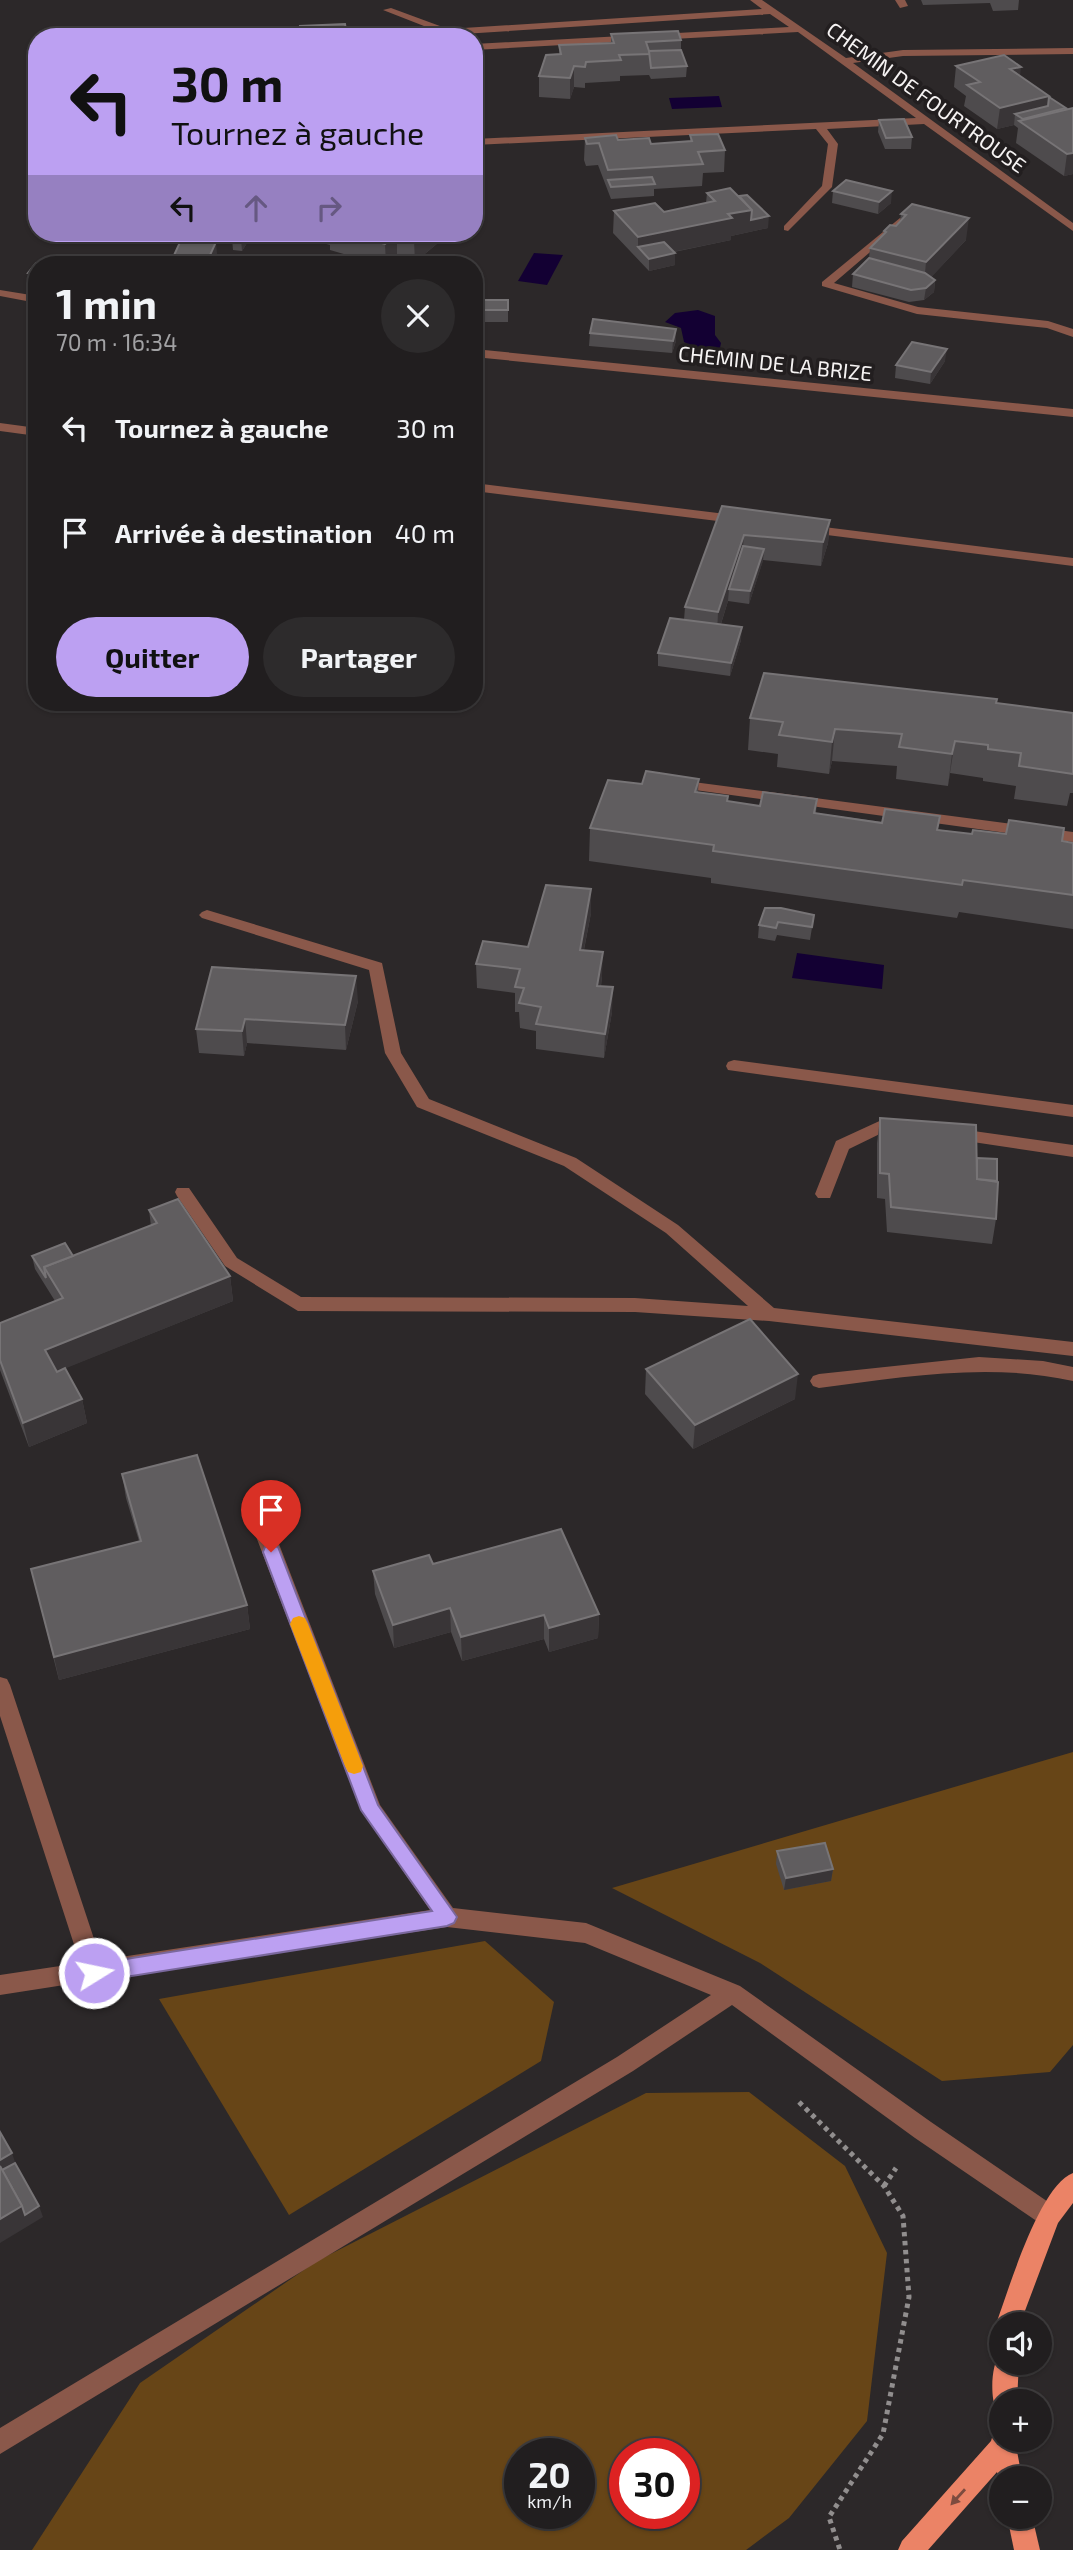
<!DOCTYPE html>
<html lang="fr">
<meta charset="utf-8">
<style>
:root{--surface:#211e1f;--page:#2d2b2c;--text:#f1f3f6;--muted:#a2a2a4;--line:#3e3c3d;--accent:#bca0f2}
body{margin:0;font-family:"Exo 2",sans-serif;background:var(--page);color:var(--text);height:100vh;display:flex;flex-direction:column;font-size:26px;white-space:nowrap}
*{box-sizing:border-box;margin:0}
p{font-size:23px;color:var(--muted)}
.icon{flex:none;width:38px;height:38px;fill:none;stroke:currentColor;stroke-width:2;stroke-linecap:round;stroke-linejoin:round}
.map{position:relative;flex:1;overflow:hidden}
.panel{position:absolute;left:28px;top:256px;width:455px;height:455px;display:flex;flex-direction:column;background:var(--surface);border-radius:28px;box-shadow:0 2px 5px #0004,0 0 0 2px var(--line)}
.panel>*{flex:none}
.top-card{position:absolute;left:28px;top:28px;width:455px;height:214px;border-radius:28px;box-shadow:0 2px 5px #0004,0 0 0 2px var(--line);background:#bca0f2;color:#111;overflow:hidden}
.controls{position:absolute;left:989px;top:2312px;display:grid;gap:14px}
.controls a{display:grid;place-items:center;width:63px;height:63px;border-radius:50%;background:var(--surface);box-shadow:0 2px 5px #0004,0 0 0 2px var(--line);font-size:35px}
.speed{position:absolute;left:504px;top:2438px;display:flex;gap:14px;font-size:35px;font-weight:700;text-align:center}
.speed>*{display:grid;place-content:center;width:91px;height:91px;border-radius:50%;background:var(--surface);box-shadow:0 2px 5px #0004,0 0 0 2px var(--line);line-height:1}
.speed small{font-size:18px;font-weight:400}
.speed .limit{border:10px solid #d22;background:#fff;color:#111}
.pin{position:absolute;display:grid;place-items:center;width:60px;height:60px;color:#fff;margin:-72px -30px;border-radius:50% 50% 50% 0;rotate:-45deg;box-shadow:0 0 7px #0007}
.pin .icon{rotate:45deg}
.me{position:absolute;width:77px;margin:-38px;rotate:80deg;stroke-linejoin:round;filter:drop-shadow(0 0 5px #0008)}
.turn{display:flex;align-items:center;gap:24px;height:147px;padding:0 28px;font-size:32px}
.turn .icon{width:91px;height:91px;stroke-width:2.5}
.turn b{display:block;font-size:49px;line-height:60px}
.lanes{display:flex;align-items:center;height:66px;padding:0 28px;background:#0003;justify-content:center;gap:35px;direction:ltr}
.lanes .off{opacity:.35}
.round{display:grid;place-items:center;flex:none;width:74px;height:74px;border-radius:37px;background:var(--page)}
.headline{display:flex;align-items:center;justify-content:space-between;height:119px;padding:0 28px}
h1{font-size:42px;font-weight:700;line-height:52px}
.cta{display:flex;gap:14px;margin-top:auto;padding:14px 28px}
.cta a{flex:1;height:80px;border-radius:42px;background:var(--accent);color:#111;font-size:28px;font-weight:700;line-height:80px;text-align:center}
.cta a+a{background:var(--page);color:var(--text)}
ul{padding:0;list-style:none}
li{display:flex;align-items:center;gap:21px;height:105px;padding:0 28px}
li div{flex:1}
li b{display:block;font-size:26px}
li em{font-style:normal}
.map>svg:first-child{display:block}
.green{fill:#674517;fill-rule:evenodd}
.water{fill:#130033}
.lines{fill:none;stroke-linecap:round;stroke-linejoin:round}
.path{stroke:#918e8e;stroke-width:5;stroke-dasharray:4.5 4.5;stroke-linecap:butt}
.minor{fill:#8a584a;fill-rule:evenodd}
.major{fill:#eb8366;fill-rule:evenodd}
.wall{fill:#4e4b4d}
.shaded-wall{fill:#393537}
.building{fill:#605d5f;stroke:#777476;stroke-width:2}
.oneway{fill:#7c4b3f}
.route{fill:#bca0f2;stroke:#7a689d;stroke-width:2}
.slow{fill:#f59e0b}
.labels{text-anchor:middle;stroke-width:7;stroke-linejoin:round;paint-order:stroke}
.far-street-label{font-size:21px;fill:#f6f3f3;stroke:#221e1f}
</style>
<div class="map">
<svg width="1073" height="2550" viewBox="0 0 1073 2550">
<rect width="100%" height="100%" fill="#2c2829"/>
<g class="green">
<polygon points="1073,1752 1073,2045 1050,2072 942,2081 760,1963 612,1888"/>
<polygon points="485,1941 554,2002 541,2061 289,2215 159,1999"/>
<path d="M 749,2092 L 845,2166 L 887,2253 L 867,2421 L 789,2518 L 746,2550 L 32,2550 L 140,2383 L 317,2261 L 646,2093 ZM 520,2454 L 579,2454 L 579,2513 L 520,2513 ZM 625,2454 L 684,2454 L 684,2513 L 625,2513 Z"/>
</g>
<g class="water">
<polygon points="719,96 722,107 672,109 669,98"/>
<polygon points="534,253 563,255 547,285 518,281"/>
<path d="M 698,310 L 715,316 L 715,335 L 721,343 L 720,348 C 708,352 695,348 684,342 L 681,328 L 665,322 L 675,313 Z"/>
<polygon points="797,953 884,965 882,989 792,978"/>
</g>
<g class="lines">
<g class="path">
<polyline points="799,2102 884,2186 903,2216 909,2297 883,2434 829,2517 840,2550"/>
<polyline points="884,2186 896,2168"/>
</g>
<g class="minor">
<polygon points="750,0 762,0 846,58 903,50 1073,48 1073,54 903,56 853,63 1073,223 1073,231 924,124 827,129 838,144 832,187 788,231 784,230 784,226 822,186 828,144 816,129 474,145 474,139 916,118 798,32 474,50 474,44 789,27 770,14 447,35 383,10 391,8 448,29 762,9"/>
<polygon points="895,0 905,0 908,6 900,8"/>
<polygon points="900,218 904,219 904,223 834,283 918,307 1048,321 1073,329 1073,337 1047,328 917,314 822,286 822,282"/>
<polygon points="0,290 37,296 37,303 0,296"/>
<polygon points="474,349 1073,409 1073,417 474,357"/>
<polygon points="0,423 37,428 37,436 0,431"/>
<polygon points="474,483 742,516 748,520 742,524 474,491"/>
<polygon points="808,525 1073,558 1073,566 803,532 803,526"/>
<polygon points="678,780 1073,832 1073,842 673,787 671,784 673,781"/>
<polygon points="207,910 382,963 401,1053 429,1099 576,1158 678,1225 774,1308 1073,1342 1073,1356 769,1321 635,1312 298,1311 225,1266 177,1196 175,1192 177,1188 189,1188 237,1258 301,1297 635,1298 748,1306 666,1233 564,1166 417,1107 385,1053 369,970 202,918 199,915 202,912"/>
<polygon points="734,1060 1073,1105 1073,1117 728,1070 726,1066 728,1062"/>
<polygon points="886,1118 907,1122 909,1126 901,1132 888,1130 849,1149 830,1198 818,1198 815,1194 836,1141"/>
<polygon points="952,1128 1073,1145 1073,1157 946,1138 944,1134"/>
<path d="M 979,1357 L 1043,1361 L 1073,1367 L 1073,1381 C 988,1362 904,1377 819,1388 L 813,1386 L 810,1381 L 813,1376 L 819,1374 Z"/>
<polygon points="262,1518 269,1521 272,1526 380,1805 453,1908 586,1923 740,1986 931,2122 1057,2208 1061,2216 1057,2224 1049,2227 1041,2224 915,2138 732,2005 633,2071 0,2454 0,2428 617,2057 711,1995 585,1943 447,1927 102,1979 94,1983 90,1981 0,1995 0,1975 80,1963 0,1716 0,1677 7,1679 10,1685 101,1960 430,1910 361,1810 252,1526 255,1521"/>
</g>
<g class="major">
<path d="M 1073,2173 L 1073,2203 L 1058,2223 L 1020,2324 L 1001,2324 L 1000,2332 L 996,2324 C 1009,2289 1039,2186 1073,2173 Z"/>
<path d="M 1001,2352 L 1001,2362 L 1019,2362 L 1017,2401 L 1001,2401 L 1001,2411 L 996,2410 C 990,2395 991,2364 1001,2352 Z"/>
<polygon points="1001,2429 1001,2440 1015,2440 1022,2478 1001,2478 1001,2486 997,2472 928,2550 898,2550 902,2541 991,2441 994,2431"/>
<polygon points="1007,2516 1032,2516 1040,2550 1014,2550"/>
</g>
</g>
<g class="wall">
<polygon points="921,0 1019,0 1018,10 993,11 990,3 923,5"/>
<polygon points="611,34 681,40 681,50 687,66 686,77 651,79 649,75 620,76 620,81 585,83 585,88 574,87 570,99 539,97 539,76 559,55 559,45 611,43"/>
<polygon points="474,63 484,76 484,87 474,87"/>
<polygon points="956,66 1020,76 1066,110 1073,174 1064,176 1016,143 1018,128 1014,125 997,129 964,106 966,96 954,87"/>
<polygon points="879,120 912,137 911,149 885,149 878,132"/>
<polygon points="690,135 725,150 724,172 703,173 702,186 654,189 654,196 611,199 598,165 586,166 584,160 585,138 618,140 651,144 690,141"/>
<polygon points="833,191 891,203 878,214 832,203"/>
<polygon points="707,193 768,228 731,236 731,240 674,252 675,265 649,271 613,233 614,211 664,212 706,203"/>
<polygon points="912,204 966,240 931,277 935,280 934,292 924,300 909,302 852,287 853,274 869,258 870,248 883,235 884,231 896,226 900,221 901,214"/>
<polygon points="65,233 114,233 112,236"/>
<polygon points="235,233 246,233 247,243 242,251 233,250 232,238"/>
<polygon points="305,233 450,233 415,262 397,257 389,264 378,264 330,250 330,245 305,238"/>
<polygon points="37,264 37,286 30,285 28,273"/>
<rect x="474" y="300" width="34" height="22"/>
<polygon points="676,329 676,341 672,353 589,346 590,333"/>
<polygon points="945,361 930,384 895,378 896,365"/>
<polygon points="722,506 830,520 828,543 821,566 763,560 749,604 728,601 721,624 741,640 730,676 658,666 658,653 684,620 685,607"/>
<polygon points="996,703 1073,713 1073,793 1070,793 1067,806 1014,799 1016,786 983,781 983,778 950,773 948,786 896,779 897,766 832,761 829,774 777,767 778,754 748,750 750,718"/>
<polygon points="699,779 698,792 728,796 728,801 760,806 817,799 816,813 972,834 1073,843 1073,929 959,912 957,918 711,883 711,878 589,861 590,828"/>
<polygon points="591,889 591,913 584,950 602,976 601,986 612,1012 604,1058 536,1049 536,1031 520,1028 519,1012 515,1012 515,993 477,988 476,964 528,947"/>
<polygon points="814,915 810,940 777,935 775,941 758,938 759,925"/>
<polygon points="212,967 358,1001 346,1050 247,1043 244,1056 199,1053 196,1029"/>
<polygon points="880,1118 977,1158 996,1219 992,1244 887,1232 885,1199 877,1198 877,1143"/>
<polygon points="149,1210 230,1276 233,1301 65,1368 82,1399 87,1423 29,1447 0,1370 0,1323 55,1301 35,1269 32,1256 73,1256 151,1226"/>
<polygon points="646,1369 795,1399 693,1449 645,1394"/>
<polygon points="122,1474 247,1605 250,1629 59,1680 31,1569 139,1541 126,1498"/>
<polygon points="433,1564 599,1614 598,1638 549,1652 544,1639 462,1661 451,1632 394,1648 375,1594 373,1571"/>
<polygon points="777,1851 833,1869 831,1881 784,1890 776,1864"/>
</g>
<g class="shaded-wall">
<polygon points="574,66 574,87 570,99 570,78"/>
<polygon points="1021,67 1019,86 1010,69"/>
<polygon points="1049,96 1047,113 1066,108 1065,120 1022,124 1023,119 1015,114 1014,125 997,129 1000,108"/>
<polygon points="1073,153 1073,174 1064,176 1067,154"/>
<polygon points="892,191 891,203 878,214 879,202"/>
<polygon points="752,210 769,216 768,228 731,236 731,240 648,257 638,247 638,237 728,214"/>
<polygon points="969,218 966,240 924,285 926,262"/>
<polygon points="245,233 246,233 247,243 242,251 241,239"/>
<polygon points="423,233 450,233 415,262 414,240"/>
<polygon points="397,235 397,257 389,264 386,264 385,244"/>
<polygon points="216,242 217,254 213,264 206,264"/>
<polygon points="675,253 675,265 649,271 649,259"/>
<polygon points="935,280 934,292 924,300 926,288"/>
<polygon points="676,329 676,341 672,353 673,341"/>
<polygon points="947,349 945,361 930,384 931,372"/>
<polygon points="830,520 828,543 821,566 823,542"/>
<polygon points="744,535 742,558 729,589 728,601 717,636 718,612"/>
<polygon points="764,549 763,561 749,604 750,591"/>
<polygon points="742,627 741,640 730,676 731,663"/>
<polygon points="835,729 832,761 829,774 832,742"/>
<polygon points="955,741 950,773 948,786 952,754"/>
<polygon points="591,889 591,913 579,974 580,950"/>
<polygon points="603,952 602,976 597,1011 597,986"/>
<polygon points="356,976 358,1001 346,1050 345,1025"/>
<polygon points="613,987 612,1012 604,1058 605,1034"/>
<polygon points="245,1019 247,1043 244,1056 242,1031"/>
<polygon points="230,1276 233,1301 49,1375 45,1350"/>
<polygon points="798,1374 795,1399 693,1449 695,1425"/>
<polygon points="82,1399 87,1423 29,1447 23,1423"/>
<polygon points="247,1605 250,1629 59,1680 54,1657"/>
<polygon points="450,1608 451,1632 394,1648 393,1625"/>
<polygon points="599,1614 598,1638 549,1652 549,1628"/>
<polygon points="544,1615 544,1639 462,1661 461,1637"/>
<polygon points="833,1869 831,1881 784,1890 786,1878"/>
<polygon points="12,2153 19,2174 6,2181 0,2169 0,2160"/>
<polygon points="22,2206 39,2206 43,2217 0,2243 0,2219"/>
</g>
<g class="building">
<polygon points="345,24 347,37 270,37 301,35 300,26"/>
<polygon points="678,31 681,40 646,42 650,54 619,55 621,60 586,62 585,67 574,66 570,78 539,76 546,55 561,54 559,45 614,43 611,34"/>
<polygon points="681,50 687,66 651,68 649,51"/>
<polygon points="1004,55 1021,67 1010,69 1049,96 1000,108 967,85 980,82 956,66"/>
<polygon points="474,63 483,63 484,76 474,76"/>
<polygon points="1049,97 1066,108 1023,119 1015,114 1048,106"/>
<polygon points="1073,108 1073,153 1067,154 1019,121"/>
<polygon points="904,119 912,137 886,138 879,120"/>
<polygon points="718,134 725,150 698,152 703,164 608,170 599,143 587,144 585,138 616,135 618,140 649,138 651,144 692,141 690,135"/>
<polygon points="652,177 655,184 611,187 608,180"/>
<polygon points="846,180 892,191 879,202 833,191"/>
<polygon points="730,188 752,210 728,214 732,218 638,237 614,211 655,203 664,212 715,201 707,193"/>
<polygon points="747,195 769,216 751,220 752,210 739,196"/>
<polygon points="912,204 969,218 926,262 870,248 886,232 884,231 890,225 896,226 906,215 901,214"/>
<polygon points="235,233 245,233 241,239 232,238"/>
<polygon points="345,233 423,233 414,240 397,235 385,244"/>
<polygon points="181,240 216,242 206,264 170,264"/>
<polygon points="664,242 675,253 649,259 638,247"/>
<polygon points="869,258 925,273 935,280 926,288 911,290 853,274"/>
<polygon points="36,263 46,264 37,264 37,274 28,273"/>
<rect x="474" y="300" width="34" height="10"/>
<polygon points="593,319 676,329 673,341 590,333"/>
<polygon points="912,342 947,349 931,372 896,365"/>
<polygon points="722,506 830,520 823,542 744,535 718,612 685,607"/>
<polygon points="743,546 764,549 750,591 729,589"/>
<polygon points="670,618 742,627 731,663 658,653"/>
<polygon points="764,673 997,699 996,703 1073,713 1073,774 1019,766 1021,753 988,749 988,745 955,741 952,754 899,747 902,734 835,729 832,742 779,735 783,722 750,718"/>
<polygon points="646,771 699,779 695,792 728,796 727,801 760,806 763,792 817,799 814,813 882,823 885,809 940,816 937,830 972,834 973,830 1006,834 1009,820 1064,828 1062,841 1073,843 1073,895 963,880 962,885 713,851 714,845 590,828 608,780 642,784"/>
<polygon points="546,885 591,889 580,950 603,952 597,986 613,987 605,1034 536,1024 541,1007 519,1003 524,988 515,987 520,969 476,964 483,941 528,947"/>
<polygon points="765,908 781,908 814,915 812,927 778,922 776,928 759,925"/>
<polygon points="212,967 356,976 345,1025 245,1019 242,1031 196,1029"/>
<polygon points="880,1118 976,1125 977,1179 998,1182 996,1219 891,1207 889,1174 880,1173"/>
<polygon points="977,1158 997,1159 997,1181 977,1179"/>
<polygon points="178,1199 230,1276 45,1350 57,1372 65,1368 82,1399 23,1423 0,1360 0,1323 63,1298 44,1267 157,1223 149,1210"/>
<polygon points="65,1243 73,1256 44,1267 46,1278 32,1256"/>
<polygon points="750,1319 798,1374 695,1425 646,1369"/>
<polygon points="197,1455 247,1605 54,1657 31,1569 141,1541 122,1474"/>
<polygon points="561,1529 599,1614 549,1628 544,1615 461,1637 450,1608 393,1625 373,1571 429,1555 433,1564"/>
<polygon points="825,1843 833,1869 786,1878 777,1851"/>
<polygon points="0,2132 12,2153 0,2160"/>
<polygon points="15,2163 39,2206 25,2215 22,2206 2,2170"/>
<polygon points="0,2166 22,2206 0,2219"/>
</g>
<defs><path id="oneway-solid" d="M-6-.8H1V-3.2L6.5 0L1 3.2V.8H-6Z" transform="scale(1.75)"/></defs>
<use class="oneway" href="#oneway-solid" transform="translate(958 2497) rotate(132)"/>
<polygon class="route" points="271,1545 278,1547 280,1552 378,1805 457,1917 454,1923 447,1926 94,1982 87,1979 84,1973 87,1966 94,1964 432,1911 361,1810 263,1552 265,1547"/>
<polygon class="slow" points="299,1616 305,1618 308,1624 363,1766 361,1772 354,1774 348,1772 345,1766 290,1624 293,1618"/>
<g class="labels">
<g class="far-street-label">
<text transform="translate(926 98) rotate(36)" y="7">CHEMIN DE FOURTROUSE</text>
<text transform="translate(775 364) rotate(6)" y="7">CHEMIN DE LA BRIZE</text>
</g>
</g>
</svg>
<div class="controls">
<a><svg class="icon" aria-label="sound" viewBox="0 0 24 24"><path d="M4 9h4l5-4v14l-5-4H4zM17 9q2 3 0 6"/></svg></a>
<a>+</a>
<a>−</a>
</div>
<div class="speed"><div>20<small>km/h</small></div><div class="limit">30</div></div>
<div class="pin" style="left:271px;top:1552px;background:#d93025"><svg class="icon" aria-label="arrive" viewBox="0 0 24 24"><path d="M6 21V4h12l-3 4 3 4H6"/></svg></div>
<svg class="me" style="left:94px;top:1973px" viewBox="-20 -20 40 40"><circle r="17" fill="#bca0f2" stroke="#fff" stroke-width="3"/><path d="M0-11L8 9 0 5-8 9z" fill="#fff"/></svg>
<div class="top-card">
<div class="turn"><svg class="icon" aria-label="left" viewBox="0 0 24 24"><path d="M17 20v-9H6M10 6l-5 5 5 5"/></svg><div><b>30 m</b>Tournez à gauche</div></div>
<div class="lanes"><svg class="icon" aria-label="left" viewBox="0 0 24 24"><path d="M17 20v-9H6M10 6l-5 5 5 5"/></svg><svg class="icon off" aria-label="ahead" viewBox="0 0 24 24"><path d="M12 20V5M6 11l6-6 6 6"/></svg><svg class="icon off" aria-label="right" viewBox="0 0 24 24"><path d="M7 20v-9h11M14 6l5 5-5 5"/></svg></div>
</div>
<section class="panel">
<div class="headline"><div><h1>1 min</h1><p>70 m · 16:34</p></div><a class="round"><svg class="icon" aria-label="close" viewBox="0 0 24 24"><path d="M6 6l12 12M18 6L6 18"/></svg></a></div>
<ul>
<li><svg class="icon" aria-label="left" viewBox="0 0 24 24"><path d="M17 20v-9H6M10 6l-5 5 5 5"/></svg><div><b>Tournez à gauche</b></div><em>30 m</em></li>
<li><svg class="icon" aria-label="arrive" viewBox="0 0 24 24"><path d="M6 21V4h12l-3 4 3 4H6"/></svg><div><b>Arrivée à destination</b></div><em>40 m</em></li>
</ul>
<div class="cta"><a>Quitter</a><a>Partager</a></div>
</section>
</div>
